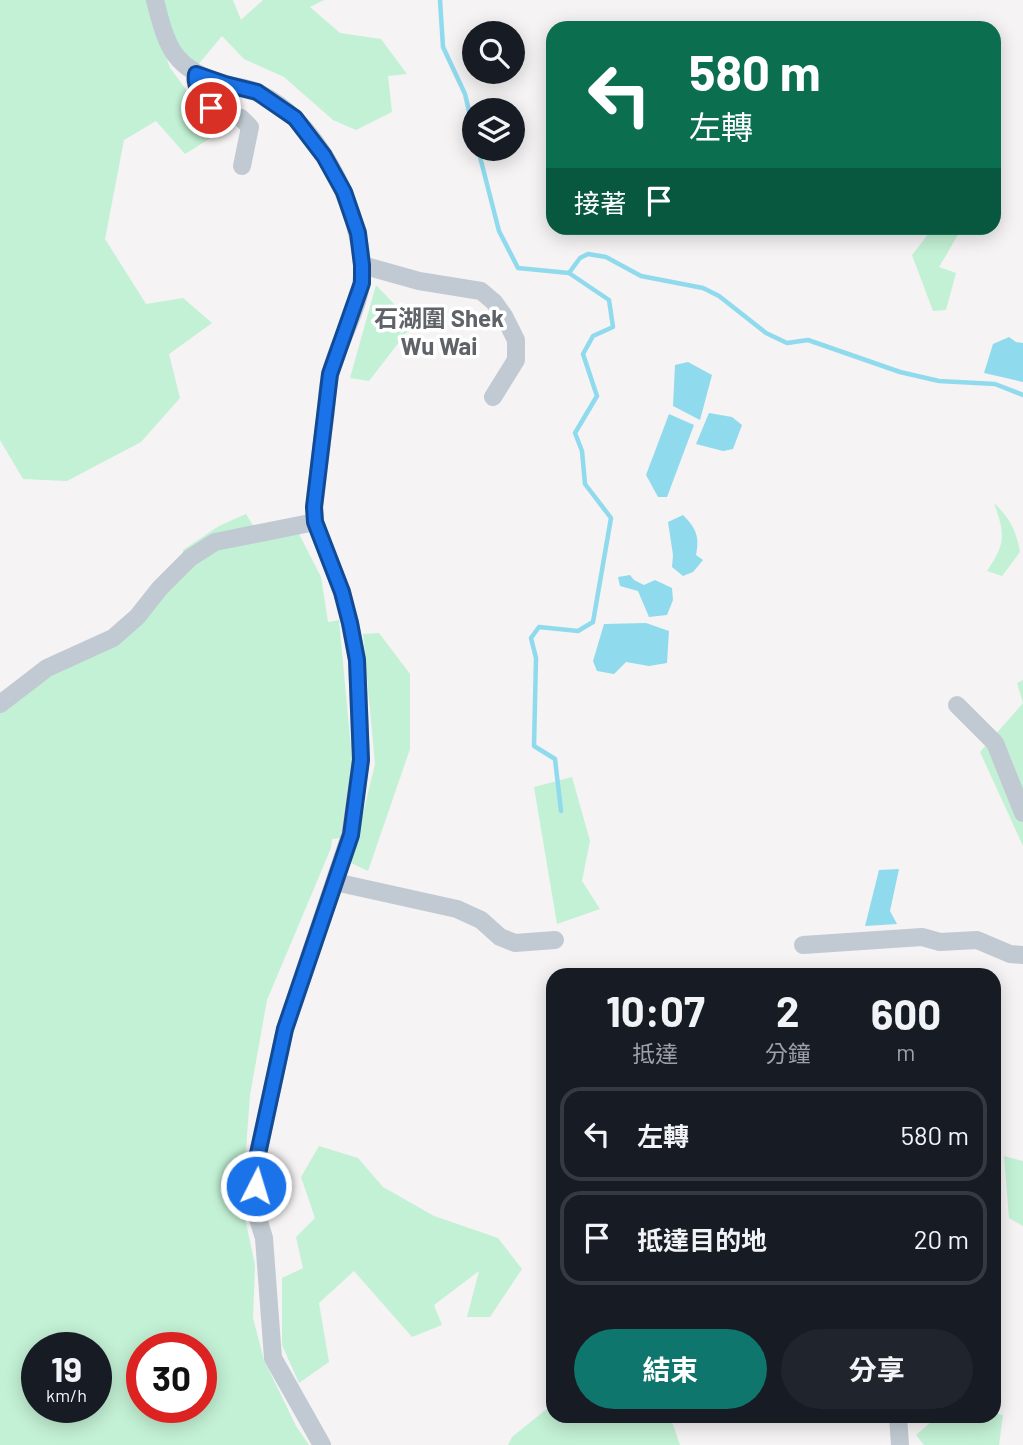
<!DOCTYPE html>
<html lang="zh-TW">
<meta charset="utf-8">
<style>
:root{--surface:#171b24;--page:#20242c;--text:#f1f3f6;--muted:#9ea1a6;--line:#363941;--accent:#0f766e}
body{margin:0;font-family:Barlow,"Noto Sans TC",sans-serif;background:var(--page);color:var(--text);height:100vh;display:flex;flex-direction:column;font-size:26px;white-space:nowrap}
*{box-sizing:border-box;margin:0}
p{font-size:23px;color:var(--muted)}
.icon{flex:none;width:38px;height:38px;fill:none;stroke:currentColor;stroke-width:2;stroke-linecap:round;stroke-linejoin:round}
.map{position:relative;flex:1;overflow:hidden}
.panel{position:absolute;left:546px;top:968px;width:455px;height:455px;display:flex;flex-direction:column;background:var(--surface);border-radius:21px;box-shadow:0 4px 18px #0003}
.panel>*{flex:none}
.guide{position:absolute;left:546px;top:21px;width:455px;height:214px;border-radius:21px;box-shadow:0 4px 18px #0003;background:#0b6e4f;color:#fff;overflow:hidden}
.tools{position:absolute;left:462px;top:21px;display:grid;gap:14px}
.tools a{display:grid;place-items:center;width:63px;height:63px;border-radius:50%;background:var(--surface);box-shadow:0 4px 18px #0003;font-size:35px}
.speed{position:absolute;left:21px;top:1332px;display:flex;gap:14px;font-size:35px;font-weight:700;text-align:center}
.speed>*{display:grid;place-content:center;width:91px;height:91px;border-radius:50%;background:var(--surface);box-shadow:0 4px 18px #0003;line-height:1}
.speed small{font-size:18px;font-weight:400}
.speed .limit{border:10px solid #d22;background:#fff;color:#111}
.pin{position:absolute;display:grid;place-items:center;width:60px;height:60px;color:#fff;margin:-30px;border:4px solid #fff;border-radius:50%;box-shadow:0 2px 7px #0007}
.me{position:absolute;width:77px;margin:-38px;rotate:5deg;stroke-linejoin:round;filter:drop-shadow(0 0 5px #0008)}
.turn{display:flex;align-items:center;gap:24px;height:147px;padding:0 28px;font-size:32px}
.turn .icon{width:91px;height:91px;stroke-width:2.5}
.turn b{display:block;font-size:49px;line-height:60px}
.then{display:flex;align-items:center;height:66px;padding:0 28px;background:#0003;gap:14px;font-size:26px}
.eta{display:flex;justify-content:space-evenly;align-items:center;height:119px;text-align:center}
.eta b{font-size:42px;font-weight:700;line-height:49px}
.primary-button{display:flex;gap:14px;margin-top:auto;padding:14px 28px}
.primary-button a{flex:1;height:80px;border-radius:42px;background:var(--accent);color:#fff;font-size:28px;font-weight:700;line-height:80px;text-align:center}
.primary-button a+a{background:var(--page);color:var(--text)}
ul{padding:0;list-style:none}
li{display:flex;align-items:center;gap:21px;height:94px;margin:0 14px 10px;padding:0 14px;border:4px solid var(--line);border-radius:21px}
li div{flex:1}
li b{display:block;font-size:26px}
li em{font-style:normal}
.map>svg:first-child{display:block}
.green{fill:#c3f1d5;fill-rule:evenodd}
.water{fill:#90daee}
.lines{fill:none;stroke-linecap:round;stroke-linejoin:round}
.stream{stroke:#90daee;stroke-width:4.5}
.minor{stroke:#c1cad2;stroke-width:18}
.route-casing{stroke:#114b97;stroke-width:18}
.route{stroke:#1a73e8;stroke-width:12}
.labels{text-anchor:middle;stroke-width:7;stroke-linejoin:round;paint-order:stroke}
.quarter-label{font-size:24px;font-weight:bold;fill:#5f6368;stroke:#fff}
</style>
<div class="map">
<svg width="1023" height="1445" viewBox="0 0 1023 1445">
<rect width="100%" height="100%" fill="#f5f3f3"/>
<g class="green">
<polygon points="0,0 147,0 170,68 202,111 233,124 185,154 156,121 124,140 105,239 146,304 183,298 212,323 169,354 180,398 141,442 67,481 23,479 0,440"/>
<polygon points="162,0 233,0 241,20 263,0 324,0 310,7 340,33 381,39 407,74 388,76 392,112 356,130 333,120 284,77 244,59 222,36 197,66 175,45"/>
<polygon points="933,228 962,228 939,267 956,273 946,310 933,311 912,255"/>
<polygon points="376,285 413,324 369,381 350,378"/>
<path d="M 994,503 C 1010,518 1016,530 1020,552 L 1002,576 L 987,571 C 1006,543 1005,534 994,503 Z"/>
<path d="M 246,514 L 260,537 L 297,530 L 321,577 L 328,622 L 339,620 L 352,759 L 340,838 L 332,839 L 331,848 L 267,1000 L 250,1095 L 242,1204 L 255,1265 L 253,1318 L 264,1360 L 296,1426 L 309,1445 L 0,1445 L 0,707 L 39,676 L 131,631 L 181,573 L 183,550 L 219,526 ZM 37,1348 L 96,1348 L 96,1407 L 37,1407 ZM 142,1348 L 201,1348 L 201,1407 L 142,1407 Z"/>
<polygon points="379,633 410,674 410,749 368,871 351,863 375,764 363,634"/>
<polygon points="1023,680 1023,846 980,752 1023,703 1017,683"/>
<polygon points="572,777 590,841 582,881 600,909 557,924 534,787"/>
<polygon points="319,1146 358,1158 383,1187 434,1216 498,1238 522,1269 490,1317 467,1317 479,1271 434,1305 442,1325 412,1337 354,1271 319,1303 329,1362 299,1383 282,1345 282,1278 303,1268 296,1237 315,1218 301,1177"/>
<polygon points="1004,1156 1023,1161 1023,1226 1009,1218"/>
<polygon points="553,1404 553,1416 644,1416 645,1418 652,1416 670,1416 680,1445 508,1445 512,1437"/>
<polygon points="994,1413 1003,1415 999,1445 924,1445 916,1435 938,1416 994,1416"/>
</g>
<g class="water">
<polygon points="1009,337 1016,342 1023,343 1023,382 984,373 993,344"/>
<polygon points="688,362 712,375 700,420 673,406 675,365"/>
<polygon points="709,413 732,417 742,425 733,449 723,451 696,444"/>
<polygon points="669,414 694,425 667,497 658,497 646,475"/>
<path d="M 683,515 C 696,528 700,537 696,555 L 703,560 L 693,572 L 683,576 L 672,567 L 673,555 L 668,522 Z"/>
<polygon points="630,575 634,580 644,585 655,580 672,588 673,600 667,615 649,617 638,591 620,586 618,577"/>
<polygon points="646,623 669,631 667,663 649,666 626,662 614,674 597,671 593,661 604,624"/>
<polygon points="899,869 890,911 897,924 865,926 879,870"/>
</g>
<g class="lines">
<g class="stream">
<polyline points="440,0 443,47 465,94 474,132"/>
<polyline points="478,149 499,231 518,268 569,273 609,300 613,327 593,336 583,354 597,396 575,433 582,451 585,484 611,518 593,622 578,631 539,627 531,638 536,658 534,746 555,759 561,811"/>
<polyline points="569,273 580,258 588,254 606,257 641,276 703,288 719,296 766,333 787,343 808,340 900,372 939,381 995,384 1023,395"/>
</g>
<g class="minor">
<path d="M 155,0 C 167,48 173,68 223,84 C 235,87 248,87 259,93 C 317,121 357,202 362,264 C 365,303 338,339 330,375 C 327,389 327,404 325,418 C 321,447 318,477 314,507 L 315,522 L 342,592 L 350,623 L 357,660 L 361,759 L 350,835 L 285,1029 L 256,1163 L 255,1209 L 264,1238 L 273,1358 L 322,1445"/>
<polyline points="196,74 195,80 200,93 211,108 241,118 250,127 242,166"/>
<polyline points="362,265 419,281 481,291 494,302 504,316 516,340 516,360 493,397"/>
<polyline points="0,704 47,668 113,638 137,617 160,588 190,558 215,542 315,522"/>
<polyline points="957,705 995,743 1023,813"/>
<polyline points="335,882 457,909 481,920 500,937 515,943 555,940"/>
<polyline points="803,945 922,937 940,942 977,940 1010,954 1023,955"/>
<polyline points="898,1416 900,1445"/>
</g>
</g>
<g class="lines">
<g class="route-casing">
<path id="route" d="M 211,108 C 203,98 194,88 196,74 L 225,84 L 257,92 L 295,118 L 324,156 L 344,192 L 358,233 L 362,265 L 362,283 L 330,374 L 314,507 L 315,522 L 342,592 L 350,623 L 357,660 L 361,760 L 351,835 L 285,1029 L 256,1163 L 256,1186"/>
</g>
<use href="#route" class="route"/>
</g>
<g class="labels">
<g class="quarter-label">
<text x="439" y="327">石湖圍 Shek<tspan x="439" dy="28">Wu Wai</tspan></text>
</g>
</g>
</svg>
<div class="tools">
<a><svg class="icon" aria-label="search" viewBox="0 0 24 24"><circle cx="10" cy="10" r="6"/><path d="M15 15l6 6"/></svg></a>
<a><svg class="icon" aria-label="layers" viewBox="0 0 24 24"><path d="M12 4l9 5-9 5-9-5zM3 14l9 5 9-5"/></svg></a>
</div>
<div class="speed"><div>19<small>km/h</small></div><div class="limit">30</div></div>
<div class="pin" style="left:211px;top:108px;background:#d93025"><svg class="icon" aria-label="arrive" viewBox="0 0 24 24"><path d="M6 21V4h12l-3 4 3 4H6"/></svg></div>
<svg class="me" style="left:256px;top:1186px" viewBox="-20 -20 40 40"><circle r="17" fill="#1a73e8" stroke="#fff" stroke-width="3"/><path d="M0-11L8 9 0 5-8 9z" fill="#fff"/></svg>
<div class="guide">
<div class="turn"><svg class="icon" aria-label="left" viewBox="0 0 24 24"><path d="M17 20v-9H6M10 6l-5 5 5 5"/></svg><div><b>580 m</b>左轉</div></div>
<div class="then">接著<svg class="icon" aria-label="arrive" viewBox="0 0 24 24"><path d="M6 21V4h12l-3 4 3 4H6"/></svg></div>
</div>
<section class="panel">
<div class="eta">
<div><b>10:07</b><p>抵達</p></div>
<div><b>2</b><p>分鐘</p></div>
<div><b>600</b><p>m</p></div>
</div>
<ul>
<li><svg class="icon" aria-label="left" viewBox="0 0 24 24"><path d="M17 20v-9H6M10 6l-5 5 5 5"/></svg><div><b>左轉</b></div><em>580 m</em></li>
<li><svg class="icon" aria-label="arrive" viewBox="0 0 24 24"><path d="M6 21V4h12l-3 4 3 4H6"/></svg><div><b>抵達目的地</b></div><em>20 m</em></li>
</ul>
<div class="primary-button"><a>結束</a><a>分享</a></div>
</section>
</div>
